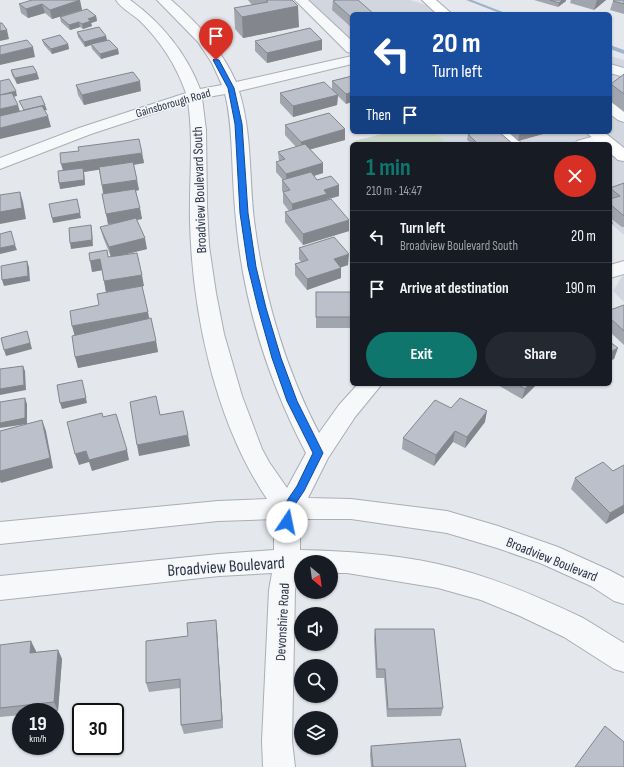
<!DOCTYPE html>
<meta charset="utf-8">
<style>
:root{--surface:#171b24;--page:#242831;--text:#f1f3f6;--muted:#9ea1a6;--line:#363941;--accent:#0f766e}
body{margin:0;font-family:"Sofia Sans Condensed",sans-serif;background:var(--page);color:var(--text);height:100vh;display:flex;flex-direction:column;font-size:15px;white-space:nowrap}
*{box-sizing:border-box;margin:0}
p{font-size:13px;color:var(--muted)}
.icon{flex:none;width:22px;height:22px;fill:none;stroke:currentColor;stroke-width:2;stroke-linecap:round;stroke-linejoin:round}
.map{position:relative;flex:1;overflow:hidden}
.sheet{position:absolute;left:350px;top:142px;width:262px;height:244px;display:flex;flex-direction:column;background:var(--surface);border-radius:6px;box-shadow:0 1px 3px #0004}
.sheet>*{flex:none}
.hud{position:absolute;left:350px;top:12px;width:262px;height:122px;border-radius:6px;box-shadow:0 1px 3px #0004;background:#1a4fa0;color:#fff;overflow:hidden}
.needle{width:26px;rotate:151deg}
.tools{position:absolute;left:294px;top:555px;display:grid;gap:8px}
.tools a{display:grid;place-items:center;width:44px;height:44px;border-radius:50%;background:var(--surface);box-shadow:0 1px 3px #0004;font-size:20px}
.speed{position:absolute;left:12px;top:703px;display:flex;gap:8px;font-size:20px;font-weight:700;text-align:center}
.speed>*{display:grid;place-content:center;width:52px;height:52px;border-radius:50%;background:var(--surface);box-shadow:0 1px 3px #0004;line-height:1}
.speed small{font-size:10px;font-weight:400}
.speed .limit{border:2px solid #111;border-radius:6px;background:#fff;color:#111}
.pin{position:absolute;display:grid;place-items:center;width:34px;height:34px;color:#fff;margin:-41px -17px;border-radius:50% 50% 50% 0;rotate:-45deg;box-shadow:0 0 4px #0007}
.pin .icon{rotate:45deg}
.me{position:absolute;width:44px;margin:-22px;rotate:11deg;stroke-linejoin:round;filter:drop-shadow(0 0 3px #0008)}
.turn{display:flex;align-items:center;gap:14px;height:84px;padding:0 16px;font-size:18px}
.turn .icon{width:52px;height:52px;stroke-width:2.5}
.turn b{display:block;font-size:28px;line-height:34px}
.then{display:flex;align-items:center;height:38px;padding:0 16px;background:#0003;gap:8px;font-size:15px}
.round{display:grid;place-items:center;flex:none;width:42px;height:42px;border-radius:21px;background:var(--page)}
.overview{display:flex;align-items:center;justify-content:space-between;height:68px;padding:0 16px}
h1{font-size:24px;font-weight:700;line-height:30px;color:var(--accent)}
.button{display:flex;gap:8px;margin-top:auto;padding:8px 16px}
.button a{flex:1;height:46px;border-radius:24px;background:var(--accent);color:#fff;font-size:16px;font-weight:700;line-height:46px;text-align:center}
.button a+a{background:var(--page);color:var(--text)}
ul{padding:0;list-style:none}
li{display:flex;align-items:center;gap:12px;height:52px;padding:0 16px;border-top:1px solid var(--line)}
li div{flex:1}
li b{display:block;font-size:15px}
li em{font-style:normal}
.map>svg:first-child{display:block}
.built{fill:#d2d6de}
.green{fill:#c9d6c5}
.lines{fill:none;stroke-linecap:round;stroke-linejoin:round}
.stream{fill:#9fb4cc;fill-rule:evenodd}
.minor-casing{stroke:#a9aeb7;stroke-width:2}
.major-casing{stroke:#a3abb8;stroke-width:2}
.minor{fill:#f7f8fa;fill-rule:evenodd}
.major{fill:#fff;fill-rule:evenodd}
.wall{fill:#a1a5ae}
.shaded-wall{fill:#83868d}
.building{fill:#bbc0ca;stroke:#83868d}
.route{fill:#1a73e8;stroke:#114b97}
.labels{text-anchor:middle;stroke-width:3;stroke-linejoin:round;paint-order:stroke}
.far-street-label{font-size:12px;fill:#2b3445;stroke:#f4f6f9}
.street-label{font-size:14px;fill:#2b3445;stroke:#f4f6f9}
.near-street-label{font-size:17px;fill:#2b3445;stroke:#f4f6f9}
</style>
<div class="map">
<svg width="624" height="767" viewBox="0 0 624 767">
<rect width="100%" height="100%" fill="#e4e7ec"/>
<g class="built">
<polygon points="307,0 410,0 456,14 352,14 352,51"/>
<polygon points="610,56 624,60 624,235 610,223 610,144 358,144 355,141 390,132 610,132"/>
<polygon points="624,273 624,302 613,291"/>
</g>
<polygon class="green" points="390,132 435,132 447,144 358,144 355,141"/>
<g class="lines">
<g class="stream">
<polygon points="466,0 472,0 508,14 502,14"/>
<polygon points="610,45 624,50 624,54 610,49"/>
</g>
<g class="minor-casing">
<g id="minor">
<path d="M 116,0 L 130,0 C 161,22 187,54 200,89 L 222,85 L 212,63 L 198,42 L 157,0 L 171,0 C 198,23 222,50 236,82 L 352,56 L 352,64 L 239,91 C 252,132 249,177 254,220 C 263,293 285,368 319,433 L 339,405 L 358,384 L 382,384 L 355,417 L 328,458 L 308,498 L 351,499 L 447,511 L 498,526 L 558,547 L 609,570 L 624,578 L 624,604 L 614,601 L 591,586 L 540,563 L 497,548 L 447,533 L 351,519 L 300,519 L 300,550 C 346,551 393,554 438,564 C 488,575 537,596 583,618 C 597,626 610,635 624,643 L 624,672 L 614,669 L 564,637 L 520,616 L 481,600 L 438,588 L 347,573 L 331,573 L 331,562 L 301,562 L 301,573 L 298,573 L 295,590 L 292,741 L 295,767 L 263,767 L 262,741 L 269,590 L 272,573 L 219,576 L 0,600 L 0,576 L 219,554 L 274,550 L 274,519 L 218,521 L 0,544 L 0,522 L 218,501 L 267,499 C 215,422 192,312 190,221 C 189,182 194,141 188,102 L 91,134 L 0,169 L 0,158 L 79,128 L 186,93 C 176,65 160,40 139,20 C 132,14 121,8 116,0 ZM 225,94 C 230,113 231,134 232,154 C 233,179 234,205 237,230 C 245,308 270,384 306,453 L 287,488 L 269,462 L 262,449 L 242,396 L 224,334 L 216,293 L 209,246 L 207,206 L 206,130 L 202,98 Z"/>
<polygon points="295,0 308,0 352,41 352,53 347,52"/>
<polygon points="610,64 624,68 624,77 610,73"/>
<polygon points="610,102 615,104 624,110 624,122 618,120 610,114"/>
<polygon points="492,132 510,132 522,144 504,144"/>
<polygon points="602,134 608,136 610,139 608,142 602,144 575,144 577,141"/>
<polygon points="624,261 624,274 610,278 610,265"/>
</g>
</g>
<g class="major-casing">
<g id="major">
<polygon points="422,0 436,0 452,14 437,14"/>
<polygon points="586,132 604,132 624,148 624,161 618,160 610,153 610,144 599,144"/>
</g>
</g>
<use href="#minor" class="minor"/>
<use href="#major" class="major"/>
</g>
<g class="wall">
<polygon points="32,0 79,0 82,10 52,19 45,13 28,18 21,13 19,4"/>
<polygon points="248,0 292,0 299,27 243,38 235,29 234,8 252,5"/>
<polygon points="534,0 566,0 566,1 558,7"/>
<polygon points="571,0 606,0 594,10 570,3"/>
<polygon points="624,0 624,14 610,10 613,1"/>
<polygon points="333,1 352,14 352,28 332,10"/>
<polygon points="96,16 97,21 91,23 92,26 83,29 80,27 70,30 61,22 60,17"/>
<polygon points="77,32 106,36 107,40 119,54 101,59 92,49 91,45 85,47 78,37"/>
<polygon points="42,40 68,44 69,49 52,54 44,45"/>
<polygon points="322,40 322,50 267,63 255,51 255,41"/>
<polygon points="11,70 37,73 39,79 17,84 12,75"/>
<polygon points="624,74 624,112 610,101 610,88 611,84"/>
<polygon points="352,76 346,104 338,96 337,105 293,117 280,103 280,93 332,89 332,81"/>
<polygon points="76,85 141,91 84,105 78,95"/>
<polygon points="285,125 345,140 310,149 323,163 323,173 314,176 317,180 339,196 327,200 349,231 303,245 285,222 285,212 289,211 283,203 283,192 282,191 282,180 283,180 276,172 276,162 279,161 278,152 296,147 285,135"/>
<polygon points="508,132 550,132 518,141"/>
<polygon points="468,134 513,144 472,144 467,140"/>
<polygon points="142,153 144,163 134,165 139,190 136,191 142,219 137,220 147,249 122,255 144,286 142,286 149,319 156,341 158,352 78,368 74,335 99,305 126,289 106,292 102,270 92,272 109,257 111,257 103,237 100,227 113,224 108,224 99,169 84,172 85,185 60,189 63,170"/>
<polygon points="624,183 624,227 622,227 610,218 610,188"/>
<polygon points="299,248 348,265 341,267 341,278 307,290 295,275 295,264 301,262 299,259"/>
<rect x="316" y="292" width="36" height="36"/>
<polygon points="624,305 624,345 610,332 610,310"/>
<polygon points="496,384 537,384 522,399"/>
<polygon points="451,408 485,422 465,448 453,442 434,466 402,449 403,438"/>
<polygon points="624,465 624,513 606,524 571,489 575,478 613,471"/>
<polygon points="375,629 443,708 441,716 387,717 384,678 376,678 374,639"/>
<polygon points="217,630 223,728 184,734 181,725 180,688 149,692 146,683"/>
<polygon points="0,645 36,651 35,652 58,650 62,659 58,711 45,712 21,712 21,715 0,717"/>
<polygon points="371,746 466,767 371,767 370,754"/>
</g>
<g class="shaded-wall">
<polygon points="41,0 56,0 42,4 45,13 28,18 26,9 42,4"/>
<polygon points="80,0 82,10 52,19 50,10"/>
<polygon points="562,0 566,0 566,1 558,7 559,3"/>
<polygon points="597,0 606,0 594,10"/>
<polygon points="298,6 299,27 243,38 242,17"/>
<polygon points="96,16 97,21 91,23 92,26 83,29 82,24 88,19"/>
<polygon points="79,22 80,27 70,30 69,25"/>
<polygon points="7,30 9,39 0,41 0,31"/>
<polygon points="106,36 107,41 91,44 91,45 85,47 84,42"/>
<polygon points="322,40 322,50 267,63 267,53"/>
<polygon points="68,44 69,49 52,54 51,49"/>
<polygon points="33,47 35,57 0,65 0,55"/>
<polygon points="118,49 119,54 101,59 100,54"/>
<polygon points="37,73 39,79 17,84 15,78"/>
<polygon points="140,81 141,91 84,105 82,95"/>
<polygon points="16,91 17,96 0,100 0,95"/>
<polygon points="352,92 352,102 346,104 346,94"/>
<polygon points="338,95 337,105 293,117 293,106"/>
<polygon points="18,105 21,115 0,120 0,109"/>
<polygon points="45,105 47,110 25,115 24,110"/>
<polygon points="48,116 51,127 0,139 0,128"/>
<polygon points="345,129 345,140 301,152 301,142"/>
<polygon points="520,132 550,132 518,141"/>
<polygon points="142,153 144,163 84,172 85,185 60,189 59,183 64,174 61,164"/>
<polygon points="323,163 323,173 287,184 286,174"/>
<polygon points="137,180 139,190 104,196 102,185"/>
<polygon points="339,185 339,196 327,199 327,204 292,214 292,204 324,190"/>
<polygon points="20,192 23,202 26,219 0,224 0,212"/>
<polygon points="77,199 81,218 53,223 52,218"/>
<polygon points="140,208 142,219 108,224 106,214"/>
<polygon points="349,220 349,231 303,245 303,234"/>
<polygon points="613,222 610,231 610,223"/>
<polygon points="91,225 92,230 93,246 71,249 70,243"/>
<polygon points="145,238 147,249 111,258 109,247"/>
<polygon points="15,245 17,250 0,254 0,248"/>
<polygon points="349,254 348,265 333,270 334,259"/>
<polygon points="100,259 103,270 92,272 90,261"/>
<polygon points="27,261 29,267 30,281 4,286 2,280"/>
<polygon points="341,268 341,278 307,290 307,279"/>
<polygon points="142,275 144,286 106,292 104,281"/>
<polygon points="148,312 150,323 75,337 72,326"/>
<polygon points="27,331 32,349 6,356 4,350"/>
<polygon points="156,341 158,352 78,368 75,357"/>
<polygon points="618,348 614,359 610,361 610,352"/>
<polygon points="23,366 25,371 26,390 0,395 0,389"/>
<polygon points="82,380 87,403 62,409 60,403"/>
<polygon points="529,384 537,384 522,399 525,389"/>
<polygon points="25,398 27,404 27,424 0,428 0,423"/>
<polygon points="487,411 485,422 465,448 467,437"/>
<polygon points="42,420 46,431 53,468 1,483 0,481 0,471"/>
<polygon points="455,431 453,442 434,466 436,455"/>
<polygon points="188,435 190,446 139,456 137,445"/>
<polygon points="127,450 129,460 92,471 89,462 79,465 75,454 86,451"/>
<polygon points="624,505 624,513 606,524 610,513"/>
<polygon points="216,620 217,630 223,728 222,720"/>
<polygon points="31,641 36,651 34,662 30,653"/>
<polygon points="58,650 62,659 58,711 54,702"/>
</g>
<g class="building">
<polygon points="32,0 80,0 50,10 42,4 26,9 19,4"/>
<polygon points="266,0 292,0 298,6 242,17 234,8 268,2"/>
<polygon points="336,0 358,0 374,14 352,14 352,18 333,1"/>
<polygon points="550,0 562,0 559,3"/>
<polygon points="614,0 624,0 624,4 613,1"/>
<polygon points="87,9 96,16 88,19 91,21 82,24 79,22 69,25 60,17"/>
<polygon points="0,23 2,23 7,30 0,31"/>
<polygon points="99,27 106,36 84,42 77,32"/>
<polygon points="310,28 322,40 267,53 255,41"/>
<polygon points="60,35 68,44 51,49 42,40"/>
<polygon points="27,40 33,47 0,55 0,46"/>
<polygon points="109,40 118,49 100,54 91,44"/>
<polygon points="33,66 37,73 15,78 11,70"/>
<polygon points="133,72 140,81 82,95 76,85"/>
<polygon points="624,74 624,94 611,84"/>
<polygon points="352,76 352,92 346,94 332,81"/>
<polygon points="9,79 16,91 0,95 0,81"/>
<polygon points="324,82 338,95 293,106 280,93"/>
<polygon points="12,93 18,105 0,109 0,95"/>
<polygon points="41,96 45,105 24,110 19,101"/>
<polygon points="42,106 48,116 0,128 0,116"/>
<polygon points="329,113 345,129 301,142 285,125"/>
<polygon points="477,132 499,132 513,144 478,144 468,134"/>
<polygon points="139,139 142,153 61,164 60,153 79,151 78,147"/>
<polygon points="305,144 323,163 286,174 276,162 285,159 278,152"/>
<polygon points="133,162 137,180 102,185 99,167"/>
<polygon points="83,168 84,180 59,183 58,171"/>
<polygon points="311,172 317,180 331,176 339,185 324,190 327,194 292,204 283,192 290,190 282,180"/>
<polygon points="624,183 624,216 610,204 610,199 620,196 610,188"/>
<polygon points="135,189 140,208 106,214 102,194"/>
<polygon points="20,192 22,208 0,212 0,195"/>
<polygon points="77,199 80,213 52,218 49,204"/>
<polygon points="331,199 349,220 303,234 285,212"/>
<polygon points="136,218 145,238 109,247 100,227"/>
<polygon points="91,225 92,240 70,243 69,228"/>
<polygon points="11,231 15,245 0,248 0,234"/>
<polygon points="334,237 349,254 334,259 341,268 307,279 295,264 308,260 299,248"/>
<polygon points="107,250 108,257 137,253 142,275 104,281 100,259 90,261 89,253"/>
<polygon points="27,261 28,276 2,280 1,266"/>
<polygon points="142,286 148,312 72,326 70,311 99,305 97,294"/>
<rect x="316" y="292" width="36" height="25"/>
<polygon points="624,305 624,331 610,318 610,310"/>
<polygon points="151,318 156,341 75,357 72,336"/>
<polygon points="27,331 30,343 4,350 1,338"/>
<polygon points="610,342 618,348 610,352"/>
<polygon points="23,366 24,385 0,389 0,369"/>
<polygon points="82,380 86,398 60,403 57,385"/>
<polygon points="517,384 529,384 525,389"/>
<polygon points="156,396 160,415 183,411 188,435 137,445 130,402"/>
<polygon points="25,398 25,418 0,423 0,402"/>
<polygon points="460,398 487,411 467,437 455,431 436,455 403,438 435,400 451,408"/>
<polygon points="102,413 103,417 116,414 127,450 89,460 86,451 75,454 67,422"/>
<polygon points="42,420 50,458 0,471 0,431"/>
<polygon points="603,462 613,471 624,465 624,505 610,513 575,478"/>
<polygon points="216,620 222,720 181,725 180,679 146,683 146,641 188,636 187,623"/>
<polygon points="375,629 434,629 443,708 388,709 385,669 377,669"/>
<polygon points="31,641 30,653 58,650 54,702 0,708 0,645"/>
<polygon points="605,726 624,742 624,767 575,767"/>
<polygon points="460,739 466,767 373,767 371,746"/>
</g>
<polygon class="route" points="214,59 219,60 234,88 242,124 248,213 256,267 266,308 281,358 297,401 323,453 304,491 292,509 293,522 291,525 287,526 284,525 282,522 282,508 297,486 313,453 287,401 272,358 258,308 248,267 240,213 235,124 228,88 213,60"/>
<g class="labels">
<g class="far-street-label">
<text transform="translate(173 103) rotate(-16)" y="4">Gainsborough Road</text>
</g>
<g class="street-label">
<text transform="translate(199 190) rotate(-92)" y="5">Broadview Boulevard South</text>
<text transform="translate(552 559) rotate(22)" y="5">Broadview Boulevard</text>
<text transform="translate(282 622) rotate(-87)" y="5">Devonshire Road</text>
</g>
<g class="near-street-label">
<text transform="translate(226 566) rotate(-4)" y="6">Broadview Boulevard</text>
</g>
</g>
</svg>
<div class="tools">
<a><svg class="needle" viewBox="-14 -14 28 28"><path d="M0-13l5 13h-10z" fill="#e53935"/><path d="M0 13l5-13h-10z" fill="#9ea1a6"/></svg></a>
<a><svg class="icon" aria-label="sound" viewBox="0 0 24 24"><path d="M4 9h4l5-4v14l-5-4H4zM17 9q2 3 0 6"/></svg></a>
<a><svg class="icon" aria-label="search" viewBox="0 0 24 24"><circle cx="10" cy="10" r="6"/><path d="M15 15l6 6"/></svg></a>
<a><svg class="icon" aria-label="layers" viewBox="0 0 24 24"><path d="M12 4l9 5-9 5-9-5zM3 14l9 5 9-5"/></svg></a>
</div>
<div class="speed"><div>19<small>km/h</small></div><div class="limit">30</div></div>
<div class="pin" style="left:216px;top:60px;background:#d93025"><svg class="icon" aria-label="arrive" viewBox="0 0 24 24"><path d="M6 21V4h12l-3 4 3 4H6"/></svg></div>
<svg class="me" style="left:287px;top:522px" viewBox="-20 -20 40 40"><circle r="19" fill="#fff"/><path d="M0-13L10 11 0 6-10 11z" fill="#1a73e8"/></svg>
<div class="hud">
<div class="turn"><svg class="icon" aria-label="left" viewBox="0 0 24 24"><path d="M17 20v-9H6M10 6l-5 5 5 5"/></svg><div><b>20 m</b>Turn left</div></div>
<div class="then">Then<svg class="icon" aria-label="arrive" viewBox="0 0 24 24"><path d="M6 21V4h12l-3 4 3 4H6"/></svg></div>
</div>
<section class="sheet">
<div class="overview"><div><h1>1 min</h1><p>210 m · 14:47</p></div><a class="round" style="background:#d93025;color:#fff"><svg class="icon" aria-label="close" viewBox="0 0 24 24"><path d="M6 6l12 12M18 6L6 18"/></svg></a></div>
<ul>
<li><svg class="icon" aria-label="left" viewBox="0 0 24 24"><path d="M17 20v-9H6M10 6l-5 5 5 5"/></svg><div><b>Turn left</b><p>Broadview Boulevard South</p></div><em>20 m</em></li>
<li><svg class="icon" aria-label="arrive" viewBox="0 0 24 24"><path d="M6 21V4h12l-3 4 3 4H6"/></svg><div><b>Arrive at destination</b></div><em>190 m</em></li>
</ul>
<div class="button"><a>Exit</a><a>Share</a></div>
</section>
</div>
